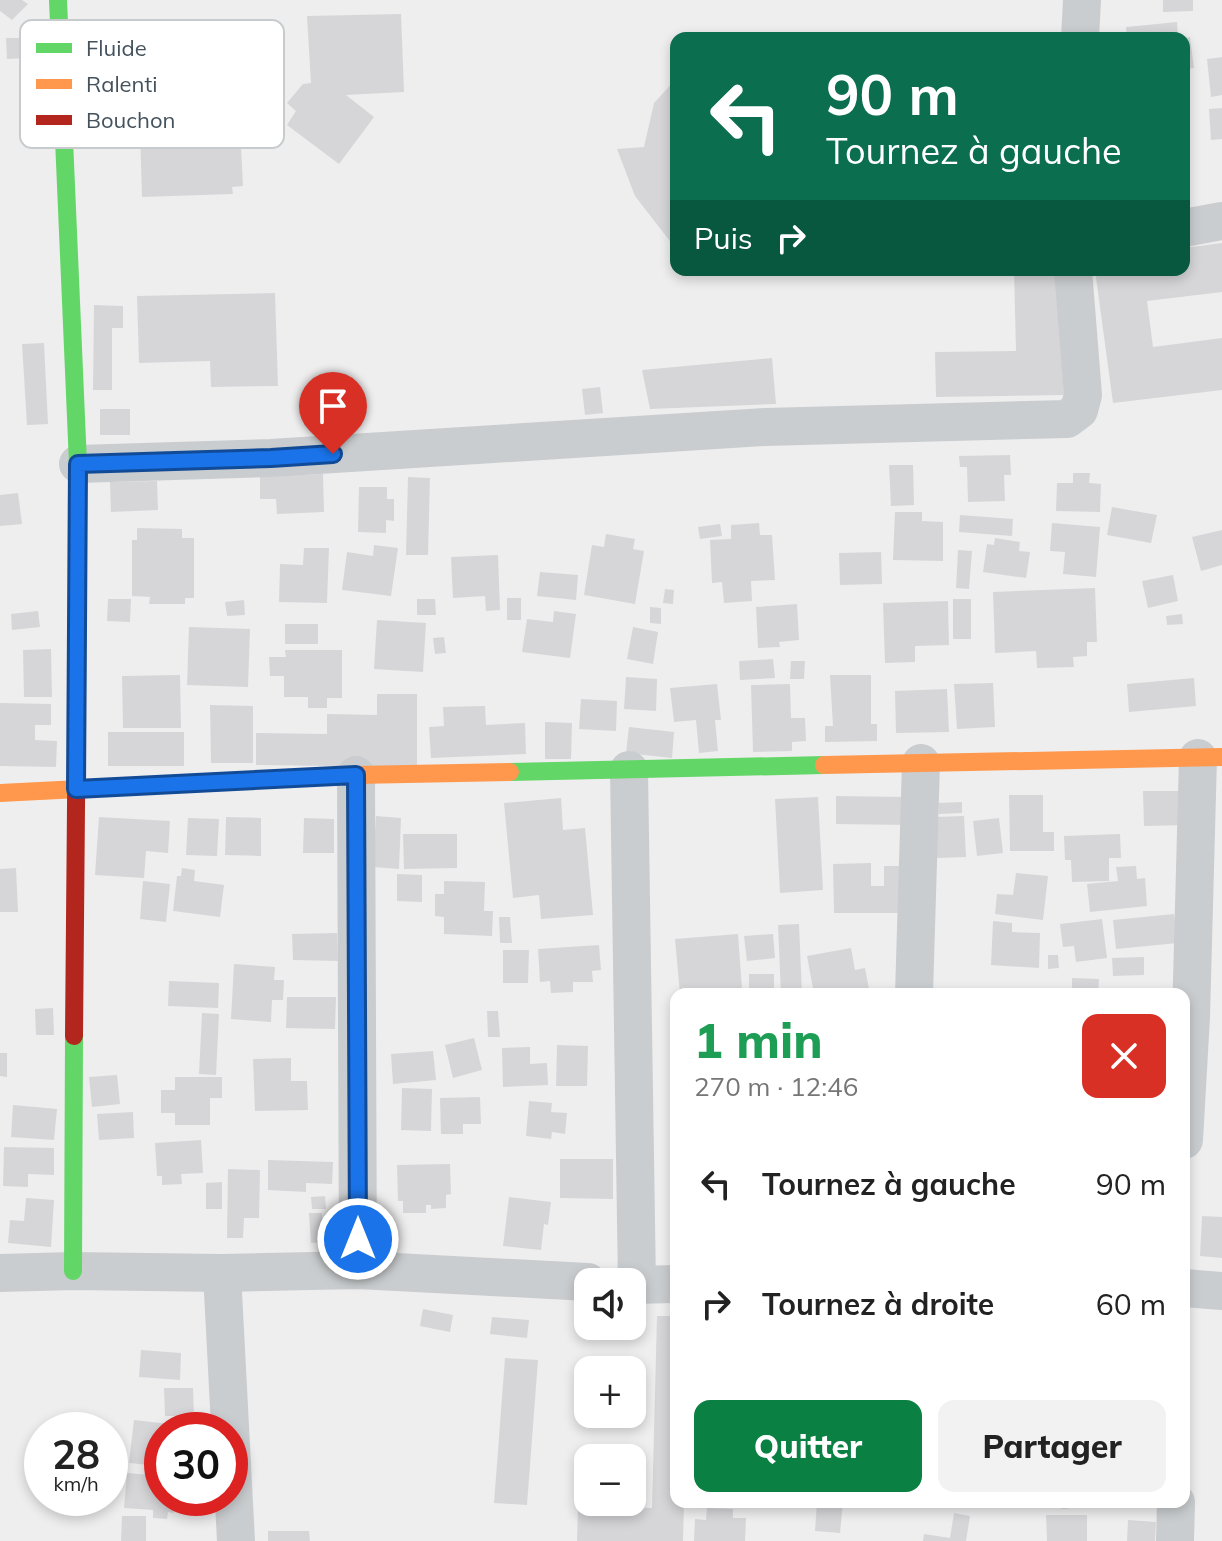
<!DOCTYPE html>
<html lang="fr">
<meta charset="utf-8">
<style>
:root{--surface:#fff;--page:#f2f2f2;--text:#222;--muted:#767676;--accent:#0b8043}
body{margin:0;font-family:Mulish,sans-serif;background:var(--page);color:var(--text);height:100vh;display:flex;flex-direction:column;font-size:30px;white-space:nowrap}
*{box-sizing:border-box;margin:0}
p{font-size:26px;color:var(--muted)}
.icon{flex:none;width:44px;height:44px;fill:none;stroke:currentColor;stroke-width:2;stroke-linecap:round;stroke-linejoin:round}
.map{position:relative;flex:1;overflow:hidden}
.sheet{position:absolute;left:670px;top:988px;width:520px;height:520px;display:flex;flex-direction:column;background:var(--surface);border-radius:16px;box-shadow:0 4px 12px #0003}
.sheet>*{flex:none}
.hud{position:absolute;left:670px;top:32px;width:520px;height:244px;border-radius:16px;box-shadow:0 4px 12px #0003;background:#0b6e4f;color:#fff;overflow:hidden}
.controls{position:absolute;left:574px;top:1268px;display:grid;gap:16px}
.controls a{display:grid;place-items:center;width:72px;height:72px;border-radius:16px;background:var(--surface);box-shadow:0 4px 12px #0003;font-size:40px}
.speed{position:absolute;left:24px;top:1412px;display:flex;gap:16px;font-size:40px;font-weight:700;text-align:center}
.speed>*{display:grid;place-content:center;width:104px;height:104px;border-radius:50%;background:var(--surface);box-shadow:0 4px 12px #0003;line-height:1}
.speed small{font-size:20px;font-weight:400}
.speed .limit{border:12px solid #d22;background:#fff;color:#111}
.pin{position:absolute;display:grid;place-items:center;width:68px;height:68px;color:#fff;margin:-82px -34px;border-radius:50% 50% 50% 0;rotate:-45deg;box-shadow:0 0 8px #0007}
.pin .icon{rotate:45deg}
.me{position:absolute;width:88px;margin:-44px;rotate:0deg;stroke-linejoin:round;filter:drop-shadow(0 0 6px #0008)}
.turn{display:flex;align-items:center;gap:28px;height:168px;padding:0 24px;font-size:36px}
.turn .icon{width:104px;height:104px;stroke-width:2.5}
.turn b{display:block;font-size:56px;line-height:68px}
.then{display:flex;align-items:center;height:76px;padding:0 24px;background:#0003;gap:16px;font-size:30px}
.round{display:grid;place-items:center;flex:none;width:84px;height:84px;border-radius:16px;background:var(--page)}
.summary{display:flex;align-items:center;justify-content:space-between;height:136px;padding:0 24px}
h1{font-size:48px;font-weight:800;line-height:60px;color:#1e9e55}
.cta{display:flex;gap:16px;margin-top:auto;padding:16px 24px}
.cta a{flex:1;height:92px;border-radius:16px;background:var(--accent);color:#fff;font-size:32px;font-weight:800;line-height:92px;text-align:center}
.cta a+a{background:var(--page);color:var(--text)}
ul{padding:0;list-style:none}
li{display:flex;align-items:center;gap:24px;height:120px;padding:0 24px}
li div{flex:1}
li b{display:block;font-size:30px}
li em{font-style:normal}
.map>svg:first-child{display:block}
.building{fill:#d6d6d9}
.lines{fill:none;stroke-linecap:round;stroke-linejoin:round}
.street{stroke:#cacdcf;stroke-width:38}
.fast{stroke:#63d668;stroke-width:18}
.slow{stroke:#ff974d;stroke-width:18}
.jam{stroke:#b3261e;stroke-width:18}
.route-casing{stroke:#114b97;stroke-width:20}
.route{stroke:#1a73e8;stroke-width:14}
.key{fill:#fff;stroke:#c7cbce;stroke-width:2}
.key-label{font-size:22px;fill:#44525d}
</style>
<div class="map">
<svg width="1222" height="1541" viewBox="0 0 1222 1541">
<rect width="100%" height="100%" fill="#efeeee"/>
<g class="building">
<polygon points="0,0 22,0 28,4 12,20 0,11"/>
<polygon points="1163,0 1193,0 1193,11 1163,12"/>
<polygon points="401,14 404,92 346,95 374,117 339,164 287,125 296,111 287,103 303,84 311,83 307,16"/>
<polygon points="1177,22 1178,38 1127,38 1126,27"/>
<polygon points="1190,37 1194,68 1184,69 1184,38"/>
<polygon points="6,38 26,38 27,58 7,59"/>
<polygon points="1222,57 1222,95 1211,97 1207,59"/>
<polygon points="676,79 676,249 635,196 617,149 644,147 654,103"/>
<polygon points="1222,108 1222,139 1211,140 1209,109"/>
<polygon points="223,118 224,128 240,127 243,186 232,187 233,194 142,197 140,130 181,129 181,120"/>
<polygon points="1184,167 1186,167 1189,199 1184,199"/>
<polygon points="1222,243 1222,292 1147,301 1153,347 1222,338 1222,390 1113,403 1095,270 1184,270 1184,248"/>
<polygon points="1014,270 1061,270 1064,395 936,397 935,352 1016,351"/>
<polygon points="275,293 278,386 211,387 210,361 139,363 137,296"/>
<polygon points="94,305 123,306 123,328 112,328 112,390 93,390"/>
<polygon points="44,343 48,424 27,425 22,344"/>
<polygon points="772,358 776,404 650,409 642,370"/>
<polygon points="600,387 603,413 585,415 582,389"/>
<rect x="100" y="409" width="30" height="26"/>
<polygon points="1010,455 1011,475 1004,475 1005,501 968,502 967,467 960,467 959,456"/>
<polygon points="889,465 913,465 914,505 891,506"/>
<polygon points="1073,473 1090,473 1089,483 1101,484 1100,512 1056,511 1057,483 1073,483"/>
<polygon points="323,474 324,512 277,514 276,499 260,499 260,476"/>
<polygon points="408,477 430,478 428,555 406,555"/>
<polygon points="157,481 158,510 111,512 110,482"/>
<polygon points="359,487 387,487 387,499 394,499 394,521 386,520 386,533 358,532"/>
<polygon points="18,493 22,524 0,526 0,495"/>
<polygon points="1112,507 1157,515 1151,543 1107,535"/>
<polygon points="895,512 922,512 922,521 943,522 943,561 893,560"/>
<polygon points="960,515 1013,519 1012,536 959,532"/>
<polygon points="759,523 760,535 772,535 775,580 751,581 752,601 724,603 722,582 712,583 710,540 731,539 731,525"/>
<polygon points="1052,523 1100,527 1096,577 1063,574 1065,552 1050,551"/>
<polygon points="720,524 722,536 700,539 698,527"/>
<polygon points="137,528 182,529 182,538 194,538 194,598 185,598 185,604 149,604 150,597 132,596 132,540 137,540"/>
<polygon points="1222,530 1222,565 1201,571 1192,537"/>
<polygon points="606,534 635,539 633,549 644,551 635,604 584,595 592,545 604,547"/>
<polygon points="995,538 1020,542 1019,551 1030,552 1026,578 983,572 987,544 994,545"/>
<polygon points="374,545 398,548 391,596 342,590 347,552 373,556"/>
<polygon points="304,548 329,548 327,603 279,602 280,564 303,565"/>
<polygon points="958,550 972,551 969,589 956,588"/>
<polygon points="881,552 882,584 840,585 839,553"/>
<polygon points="498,555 500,610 486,611 485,596 453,598 451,557"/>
<polygon points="540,572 578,575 576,600 537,596"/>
<polygon points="1173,575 1178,601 1148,608 1142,581"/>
<polygon points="1095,588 1097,642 1087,642 1087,656 1073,657 1074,667 1037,668 1036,651 995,653 993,592"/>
<polygon points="665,589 674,590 673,604 663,603"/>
<rect x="507" y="598" width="14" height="22"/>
<polygon points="108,599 131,599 130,622 107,621"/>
<polygon points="417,599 435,599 436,615 417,615"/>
<rect x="953" y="599" width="18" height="40"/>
<polygon points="244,600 245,615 227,616 225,602"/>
<polygon points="948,601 949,645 915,646 915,662 885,663 883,603"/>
<polygon points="797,604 799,640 779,642 780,647 758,648 756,607"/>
<polygon points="650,607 661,608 661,624 650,623"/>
<polygon points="38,611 40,627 12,630 11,614"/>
<polygon points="554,611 576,614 570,658 522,652 527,619 553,622"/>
<polygon points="1182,614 1183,624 1167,625 1166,616"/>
<polygon points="377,620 426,623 423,672 374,669"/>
<rect x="285" y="624" width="33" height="20"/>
<polygon points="189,627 250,629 248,687 187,685"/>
<polygon points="633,627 658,632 653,664 627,659"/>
<polygon points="444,637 446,653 435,654 433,638"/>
<polygon points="51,649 52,697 24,697 23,650"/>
<polygon points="285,650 342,650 342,698 327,698 327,708 308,708 308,697 284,697 284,676 270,676 269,657 286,657"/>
<polygon points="773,659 775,678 740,680 739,661"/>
<polygon points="791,661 805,661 804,679 790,679"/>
<polygon points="180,675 181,728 123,728 122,676"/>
<polygon points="830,675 871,675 871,724 877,724 877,741 825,742 825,726 833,726"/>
<polygon points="626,677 657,679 656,711 624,709"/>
<polygon points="1194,678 1196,706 1129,712 1127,684"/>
<polygon points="993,683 995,727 957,729 954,684"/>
<polygon points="717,684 721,720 715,720 718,751 699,753 696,720 674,722 670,688"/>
<polygon points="790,684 791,718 805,718 806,741 792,742 792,751 753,752 751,685"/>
<polygon points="947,689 949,732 896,733 895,691"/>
<polygon points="377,694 417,694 417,767 256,765 256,733 327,734 327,714 377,715"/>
<polygon points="581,699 617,701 616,731 579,729"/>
<polygon points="0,703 51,704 51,725 35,725 35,740 57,741 56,767 0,766"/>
<polygon points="210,705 253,706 253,763 211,763"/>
<polygon points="485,706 486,725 525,723 526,754 431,758 429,727 444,726 443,707"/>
<polygon points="545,722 572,723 571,759 545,759"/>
<polygon points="629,727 674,732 672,758 626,753"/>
<rect x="108" y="732" width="76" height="34"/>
<polygon points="1143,791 1186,791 1188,825 1144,826"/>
<polygon points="1009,795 1043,795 1043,832 1054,832 1054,851 1010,851"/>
<polygon points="836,796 908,797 909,825 836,824"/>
<polygon points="818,797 823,890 780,893 775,799"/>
<polygon points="561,798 563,830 585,828 593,915 541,919 539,895 513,898 504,803"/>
<polygon points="962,802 962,813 939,814 938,803"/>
<polygon points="376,816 401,818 399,869 373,867"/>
<polygon points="964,816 966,857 937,858 935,817"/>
<polygon points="99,817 170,821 168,853 146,851 144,878 95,875"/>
<polygon points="226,817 261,818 261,856 225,855"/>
<polygon points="188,818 219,819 217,856 186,855"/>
<polygon points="304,818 334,819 334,853 303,853"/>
<polygon points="999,818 1003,853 977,856 973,821"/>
<polygon points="403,834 457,834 457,868 404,869"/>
<polygon points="1120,834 1121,858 1109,858 1109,881 1072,882 1071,860 1065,860 1064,836"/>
<polygon points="871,863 871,886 884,886 884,866 902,866 903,913 834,913 833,864"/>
<polygon points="1136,866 1137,879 1145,878 1147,906 1090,912 1087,884 1118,881 1116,867"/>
<polygon points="16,868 18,912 0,912 0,869"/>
<polygon points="182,868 195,870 194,881 224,885 220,917 173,911 177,876 181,876"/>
<polygon points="1016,873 1048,876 1043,920 995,914 997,894 1013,895"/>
<polygon points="397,874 422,875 422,902 397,901"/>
<polygon points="143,881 170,884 166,922 140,919"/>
<polygon points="444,881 485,882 484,911 493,911 492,936 444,934 444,917 435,916 435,894 444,894"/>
<polygon points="1174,914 1178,943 1116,949 1113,920"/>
<polygon points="499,917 510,917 512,943 500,943"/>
<polygon points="1102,919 1107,958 1076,962 1074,946 1063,947 1060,924"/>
<polygon points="993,921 1012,923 1012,932 1040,933 1039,968 991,965"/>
<polygon points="799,924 802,994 781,994 778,925"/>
<polygon points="337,933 338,961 293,960 292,934"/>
<polygon points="738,934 742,989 680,994 675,939"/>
<polygon points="773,934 775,958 747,961 744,936"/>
<polygon points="599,945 601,970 592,971 593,982 573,982 573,992 551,993 550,981 540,982 538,949"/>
<polygon points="851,948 855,970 865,968 870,994 814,994 807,956"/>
<polygon points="503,950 529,950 528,983 503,983"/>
<polygon points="1048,955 1058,955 1059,968 1048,969"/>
<polygon points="1144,957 1144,975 1113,976 1112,958"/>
<polygon points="234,964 275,967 274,980 284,980 283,1000 272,1000 271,1022 231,1019"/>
<rect x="749" y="974" width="25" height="20"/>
<polygon points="1072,978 1099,979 1098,994 1072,994"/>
<polygon points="169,981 219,983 218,1008 168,1006"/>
<polygon points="287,997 336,997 335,1029 286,1028"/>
<polygon points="53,1008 54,1035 36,1035 35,1009"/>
<polygon points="487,1011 498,1011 500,1037 488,1037"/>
<polygon points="202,1013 219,1014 216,1075 199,1074"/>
<polygon points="474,1038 482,1070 453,1078 445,1045"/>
<polygon points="557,1045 588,1046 587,1086 556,1086"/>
<polygon points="530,1047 530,1064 547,1063 548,1085 503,1087 502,1048"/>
<polygon points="433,1051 436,1080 393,1084 391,1054"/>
<polygon points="0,1053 7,1053 7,1077 0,1076"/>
<polygon points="291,1058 291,1081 307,1081 308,1110 255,1111 253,1059"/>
<polygon points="117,1075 120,1104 92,1107 89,1077"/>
<polygon points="175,1077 222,1077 222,1098 210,1098 210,1125 175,1125 175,1113 161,1113 161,1090 175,1090"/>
<polygon points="402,1088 432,1089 431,1131 401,1130"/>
<polygon points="480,1097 481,1124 463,1124 463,1134 441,1134 440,1098"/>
<polygon points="529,1101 552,1103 551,1112 567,1113 565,1134 552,1132 551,1139 526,1136"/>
<polygon points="13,1105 57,1109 54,1140 11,1137"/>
<polygon points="133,1112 134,1138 99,1140 97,1114"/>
<polygon points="201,1140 203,1173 181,1174 182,1184 162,1185 162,1176 157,1176 155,1143"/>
<polygon points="4,1147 54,1148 54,1175 28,1174 28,1187 3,1186"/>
<polygon points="560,1159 613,1159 613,1199 560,1198"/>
<polygon points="268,1160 333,1162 332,1184 306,1183 306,1192 268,1190"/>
<polygon points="450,1164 451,1194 446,1195 446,1208 431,1209 431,1205 426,1205 426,1213 403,1213 403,1201 398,1201 397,1165"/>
<polygon points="228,1169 260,1170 259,1218 244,1218 243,1238 227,1238"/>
<polygon points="222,1182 222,1209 206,1209 206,1183"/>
<polygon points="325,1196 326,1209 312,1209 311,1197"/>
<polygon points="509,1197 551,1202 548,1225 544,1224 541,1250 503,1246"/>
<polygon points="26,1198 54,1200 51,1247 8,1243 10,1220 24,1221"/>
<polygon points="674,1211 676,1211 676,1242 670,1242"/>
<polygon points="309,1213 322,1213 323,1242 311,1243"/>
<polygon points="1202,1216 1222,1217 1222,1258 1200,1256"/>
<polygon points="423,1309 453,1315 450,1332 420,1326"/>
<polygon points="657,1316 676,1316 676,1502 684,1502 683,1541 577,1541 578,1505 652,1508"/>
<polygon points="492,1317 529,1320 527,1338 490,1334"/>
<polygon points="141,1350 181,1353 180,1380 139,1377"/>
<polygon points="505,1358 538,1360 527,1505 494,1503"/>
<polygon points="164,1388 193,1388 194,1416 165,1416"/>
<polygon points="134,1420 169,1424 168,1430 162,1430 162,1460 160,1460 160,1466 129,1463"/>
<polygon points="110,1440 116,1440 114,1490 110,1490"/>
<polygon points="127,1473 162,1476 162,1498 175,1498 174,1513 168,1512 167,1519 153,1518 153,1510 124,1508"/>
<polygon points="817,1502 843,1502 840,1533 815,1531"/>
<polygon points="1061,1502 1088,1502 1088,1506 1062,1509"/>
<polygon points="707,1508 733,1509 733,1518 746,1518 745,1541 694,1541 695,1519 706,1520"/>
<polygon points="954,1513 970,1516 966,1541 923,1541 924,1534 950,1538"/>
<polygon points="1046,1515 1087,1515 1087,1541 1047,1541"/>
<polygon points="122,1516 146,1516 146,1541 121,1541"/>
<polygon points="1128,1520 1156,1522 1155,1541 1127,1541"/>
<polygon points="268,1531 309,1531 310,1541 268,1541"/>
</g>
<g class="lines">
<g class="street">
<polyline points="1080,38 1082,0"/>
<polyline points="1184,228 1222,221"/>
<polyline points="78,464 271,458 765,427 1067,419 1079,410 1083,395 1073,270"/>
<polyline points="629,770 637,1285"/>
<polyline points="356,775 358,1270"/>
<polyline points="914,994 921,763"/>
<polyline points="1184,1140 1191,1017 1198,758"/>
<polyline points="0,1273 73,1271 222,1273 358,1270 588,1282"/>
<polyline points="222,1273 236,1541"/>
<polyline points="632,1285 676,1284"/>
<polyline points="1184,1288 1222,1291"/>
<polyline points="1175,1541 1176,1502"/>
</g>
<g class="fast">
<polyline points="58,0 78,464 77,692"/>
<polyline points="510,772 824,765"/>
<polyline points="73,1271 74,1036"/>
</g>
<g class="slow">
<polyline points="824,765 1222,757"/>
<polyline points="0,793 356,775 510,772"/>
</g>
<polyline class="jam" points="74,1036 77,692"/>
</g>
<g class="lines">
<g class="route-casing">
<polyline id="route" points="333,454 271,458 78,464 76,789 356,775 358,1239"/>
</g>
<use href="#route" class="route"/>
</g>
<rect x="20" y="20" width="264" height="128" rx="12" class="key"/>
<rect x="36" y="43" width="36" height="10" fill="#63d668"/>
<rect x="36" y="79" width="36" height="10" fill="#ff974d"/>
<rect x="36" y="115" width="36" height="10" fill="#b3261e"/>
<g class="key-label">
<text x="86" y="56">Fluide</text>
<text x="86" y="92">Ralenti</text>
<text x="86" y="128">Bouchon</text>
</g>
</svg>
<div class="controls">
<a><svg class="icon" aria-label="sound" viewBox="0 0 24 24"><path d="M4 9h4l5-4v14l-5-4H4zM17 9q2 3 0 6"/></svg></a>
<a>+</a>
<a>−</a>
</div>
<div class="speed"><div>28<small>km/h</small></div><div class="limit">30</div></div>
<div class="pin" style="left:333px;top:454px;background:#d93025"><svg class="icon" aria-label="arrive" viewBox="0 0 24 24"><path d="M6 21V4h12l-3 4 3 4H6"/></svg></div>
<svg class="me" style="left:358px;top:1239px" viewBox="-20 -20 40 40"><circle r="17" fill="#1a73e8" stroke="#fff" stroke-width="3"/><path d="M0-11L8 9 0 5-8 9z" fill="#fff"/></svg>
<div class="hud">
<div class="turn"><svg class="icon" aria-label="left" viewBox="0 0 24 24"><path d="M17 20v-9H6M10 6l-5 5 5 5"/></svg><div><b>90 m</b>Tournez à gauche</div></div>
<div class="then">Puis<svg class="icon" aria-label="right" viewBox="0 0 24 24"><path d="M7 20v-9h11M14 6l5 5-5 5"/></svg></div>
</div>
<section class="sheet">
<div class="summary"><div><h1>1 min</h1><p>270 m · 12:46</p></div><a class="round" style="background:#d93025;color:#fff"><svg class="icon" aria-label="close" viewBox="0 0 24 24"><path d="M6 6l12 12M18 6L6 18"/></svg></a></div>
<ul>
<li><svg class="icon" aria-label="left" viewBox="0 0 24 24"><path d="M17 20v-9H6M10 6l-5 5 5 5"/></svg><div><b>Tournez à gauche</b></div><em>90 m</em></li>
<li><svg class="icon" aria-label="right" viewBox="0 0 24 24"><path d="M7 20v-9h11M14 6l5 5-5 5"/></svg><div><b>Tournez à droite</b></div><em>60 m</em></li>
</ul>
<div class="cta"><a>Quitter</a><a>Partager</a></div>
</section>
</div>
